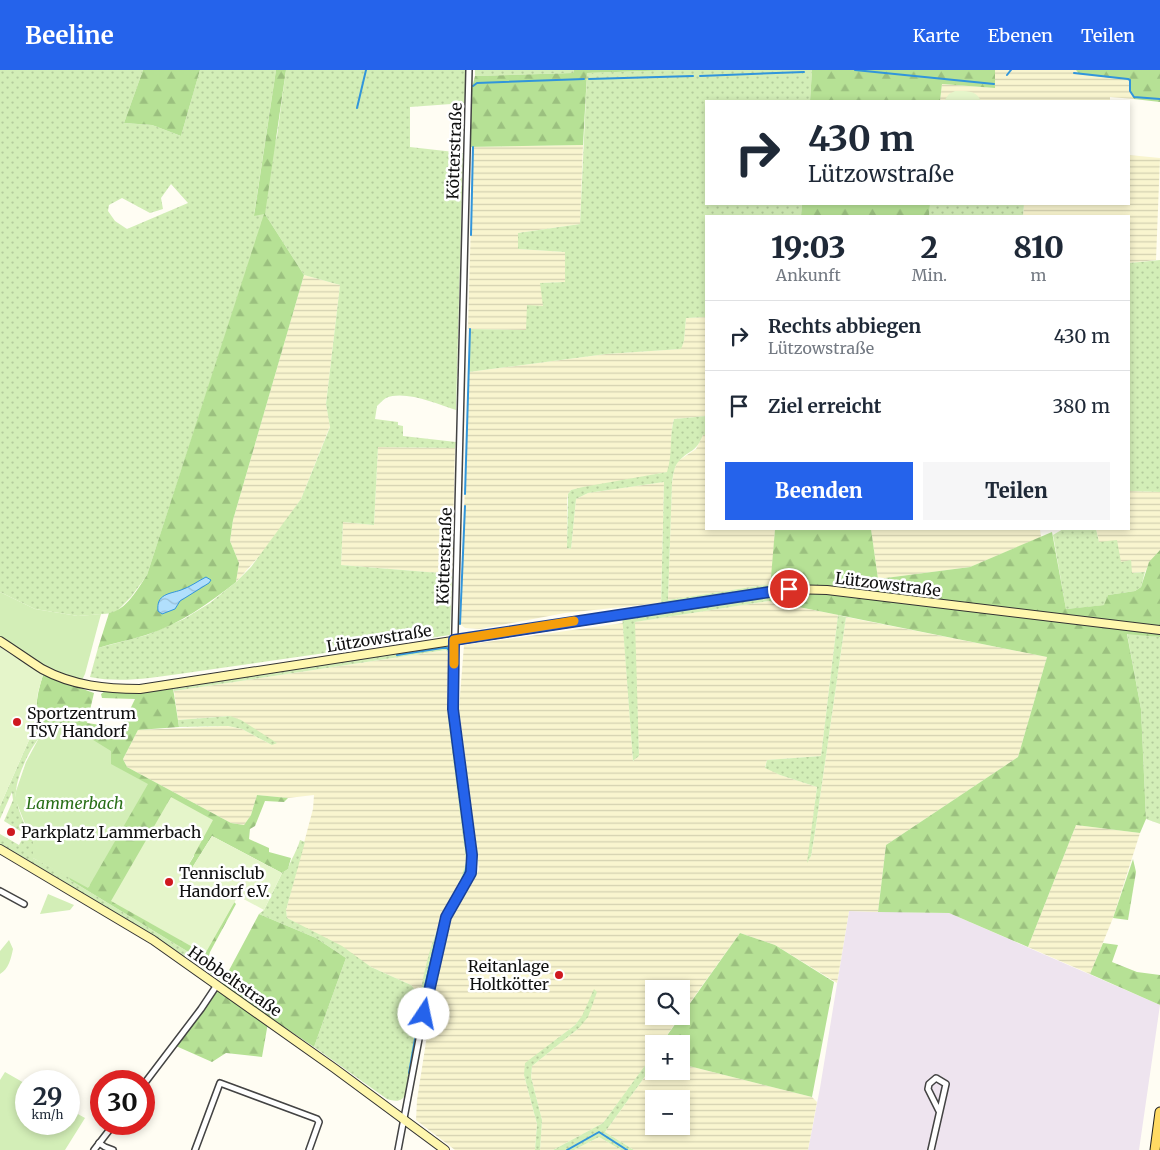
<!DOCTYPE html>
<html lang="de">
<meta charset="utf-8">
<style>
:root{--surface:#fff;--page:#f6f6f7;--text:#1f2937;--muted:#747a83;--line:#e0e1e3;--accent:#2563eb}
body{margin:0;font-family:Merriweather,serif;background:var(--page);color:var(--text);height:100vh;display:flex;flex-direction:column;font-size:19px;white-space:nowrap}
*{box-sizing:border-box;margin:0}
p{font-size:16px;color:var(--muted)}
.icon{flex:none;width:28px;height:28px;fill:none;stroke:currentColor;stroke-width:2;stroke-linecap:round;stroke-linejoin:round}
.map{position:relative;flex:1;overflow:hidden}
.panel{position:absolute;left:705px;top:145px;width:425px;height:315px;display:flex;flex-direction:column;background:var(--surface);border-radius:0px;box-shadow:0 2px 8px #0003}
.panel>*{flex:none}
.top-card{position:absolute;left:705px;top:30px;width:425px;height:105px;border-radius:0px;box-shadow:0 2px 8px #0003;background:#fff;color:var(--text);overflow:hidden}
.tools{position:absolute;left:645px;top:910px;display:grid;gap:10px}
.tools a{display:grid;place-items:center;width:45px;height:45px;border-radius:0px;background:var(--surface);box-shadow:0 2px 8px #0003;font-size:25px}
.speed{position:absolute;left:15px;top:1000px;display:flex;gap:10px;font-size:25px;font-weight:700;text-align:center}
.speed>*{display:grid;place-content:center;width:65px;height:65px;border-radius:50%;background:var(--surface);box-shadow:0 2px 8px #0003;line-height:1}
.speed small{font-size:12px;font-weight:400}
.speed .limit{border:8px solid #d22;background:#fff;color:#111}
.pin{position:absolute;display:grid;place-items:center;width:42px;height:42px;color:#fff;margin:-21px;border:2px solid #fff;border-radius:50%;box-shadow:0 1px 5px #0007}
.me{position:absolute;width:55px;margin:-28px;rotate:11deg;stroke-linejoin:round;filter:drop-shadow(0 0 4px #0008)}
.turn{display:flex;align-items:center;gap:18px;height:105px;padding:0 20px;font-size:22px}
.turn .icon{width:65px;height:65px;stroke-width:2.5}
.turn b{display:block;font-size:35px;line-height:42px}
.eta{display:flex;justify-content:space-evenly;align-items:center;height:85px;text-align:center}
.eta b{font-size:30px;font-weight:800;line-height:35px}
.action{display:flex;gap:10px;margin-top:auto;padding:10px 20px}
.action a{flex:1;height:58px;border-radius:0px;background:var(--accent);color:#fff;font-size:20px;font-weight:800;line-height:58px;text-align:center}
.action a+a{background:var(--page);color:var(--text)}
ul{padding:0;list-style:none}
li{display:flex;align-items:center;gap:15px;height:70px;padding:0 20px;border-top:1px solid var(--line)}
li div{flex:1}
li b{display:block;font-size:19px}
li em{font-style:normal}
header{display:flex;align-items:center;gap:30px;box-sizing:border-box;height:70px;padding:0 25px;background:var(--accent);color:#fff}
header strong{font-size:24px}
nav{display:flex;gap:28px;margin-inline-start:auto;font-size:18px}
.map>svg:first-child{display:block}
.industrial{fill:#eee4ef}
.farmland{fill:url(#farmland-rules);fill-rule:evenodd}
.grass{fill:url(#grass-dots);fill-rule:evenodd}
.forest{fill:url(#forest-firs)}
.park{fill:#d3eeb7}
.pitch{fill:#e5f5ca}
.water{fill:url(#water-waves);stroke:#3195db}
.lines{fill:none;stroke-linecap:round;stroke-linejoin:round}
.stream{stroke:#3195db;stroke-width:2}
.street-casing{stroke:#434343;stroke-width:8}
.secondary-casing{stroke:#323232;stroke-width:10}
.primary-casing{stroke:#212121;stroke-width:11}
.street{stroke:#fff;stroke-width:5}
.secondary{stroke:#fff7ae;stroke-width:8}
.primary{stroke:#ffda63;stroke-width:9}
.route-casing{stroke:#184099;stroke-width:12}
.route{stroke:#2563eb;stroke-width:9}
.slow{stroke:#f59e0b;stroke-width:9}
.poi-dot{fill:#cf181f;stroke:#fff;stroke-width:2}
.labels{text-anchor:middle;stroke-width:5;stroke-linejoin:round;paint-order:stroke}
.street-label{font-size:16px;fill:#101010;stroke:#fff}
.poi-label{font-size:16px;fill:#101010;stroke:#fff;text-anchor:start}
.park-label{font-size:16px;font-style:italic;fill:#296f18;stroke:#fff}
</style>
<header>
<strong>Beeline</strong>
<nav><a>Karte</a><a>Ebenen</a><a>Teilen</a></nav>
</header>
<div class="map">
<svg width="1160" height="1080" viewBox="0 0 1160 1080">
<defs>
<pattern id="farmland-rules" width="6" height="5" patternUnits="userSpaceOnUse" patternTransform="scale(1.25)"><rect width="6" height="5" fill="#f9f5cf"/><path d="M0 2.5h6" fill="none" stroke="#d4d1b1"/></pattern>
<pattern id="grass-dots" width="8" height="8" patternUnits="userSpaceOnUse" patternTransform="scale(1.25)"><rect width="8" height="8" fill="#d3eeb7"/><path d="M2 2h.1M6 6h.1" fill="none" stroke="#b4cb9c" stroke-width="1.8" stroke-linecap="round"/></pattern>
<pattern id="forest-firs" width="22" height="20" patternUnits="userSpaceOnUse" patternTransform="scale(1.25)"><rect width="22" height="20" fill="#b6e195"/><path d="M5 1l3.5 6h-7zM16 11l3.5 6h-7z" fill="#9bc07f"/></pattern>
<pattern id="water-waves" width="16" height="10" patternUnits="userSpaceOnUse" patternTransform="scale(1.25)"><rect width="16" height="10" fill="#b1dffc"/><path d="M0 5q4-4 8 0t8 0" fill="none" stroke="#97bed7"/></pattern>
</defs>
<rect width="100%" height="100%" fill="#fffdf3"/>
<polygon class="industrial" points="849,841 949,843 1160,935 1139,1080 808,1080 820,1018"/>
<g class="farmland">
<polygon points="995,0 1076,0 1079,4 1129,10 1130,22 1134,29 1110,27 1110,31 940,31 942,14 995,18"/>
<polygon points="583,75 580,154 518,163 518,179 565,182 565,212 541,213 544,237 526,260 468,259 473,77"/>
<polygon points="1129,85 1160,88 1156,190 1129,193 1129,146 1023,146 1024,134 1129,134"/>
<polygon points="304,205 340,215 326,334 330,356 301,429 264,481 236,512 239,493 230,471 233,450"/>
<polygon points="706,247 706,346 674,349 672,357 671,390 668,402 571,420 568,424 567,430 567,478 571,479 576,429 588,423 664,412 661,533 565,543 480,559 465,558 460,554 469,302 606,284 680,279 684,271 686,248"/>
<polygon points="703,365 706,365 706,459 775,459 771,514 668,530 672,413 674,400 678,391 696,379"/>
<polygon points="378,377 455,378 452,504 341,495 343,452 374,455"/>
<polygon points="1129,421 1160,422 1160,480 1150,492 1145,502 1132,503 1099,472 1096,459 1129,459"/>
<polygon points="871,459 1040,459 1041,467 970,497 878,509"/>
<polygon points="769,531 838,545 821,686 767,690 765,697 780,705 817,717 808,791 811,786 815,762 846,547 1047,587 1018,687 886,775 878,842 849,841 837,913 775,875 740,863 681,945 681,919 654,919 654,946 680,946 661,974 654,974 654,984 603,1053 553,1080 540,1080 542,1050 531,1007 532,996 579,958 582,947 575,955 553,972 524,1005 537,1054 535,1080 455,1080 416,1050 417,1030 439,888 448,847 479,800 459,638 464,575 623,553 633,691 639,686 634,552"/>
<polygon points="447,580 449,584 447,625 466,791 464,801 442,846 433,870 420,927 411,915 371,897 349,883 287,848 286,840 313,739 314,725 288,728 257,725 251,745 244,755 231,753 127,697 123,689 138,660 227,656 242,659 272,675 230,646 178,650 174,621"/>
<polygon points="1076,755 1140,763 1113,848 1090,904 1028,877"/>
<path d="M 654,994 L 654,1001 L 681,1001 L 681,994 L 812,1027 L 817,1032 L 808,1080 L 634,1080 L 605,1062 ZM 654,1029 L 681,1029 L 681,1056 L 654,1056 Z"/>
<polygon points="599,1067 621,1080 574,1080"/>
</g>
<g class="grass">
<path d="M 0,0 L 143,0 L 124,53 L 152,55 L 181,66 L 200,0 L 276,0 L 254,145 L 277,66 L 286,0 L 466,0 L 465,33 L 410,37 L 410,77 L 463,83 L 456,340 C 437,334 405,320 386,328 C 383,330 379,334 377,336 L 375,349 L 398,352 L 398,355 L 403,356 L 403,366 L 456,372 L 455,378 L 378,377 L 374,455 L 343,452 L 341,495 L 452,504 L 450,565 L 179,604 C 150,608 119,613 90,607 L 98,578 L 147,565 L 184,549 L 210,533 L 236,512 L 251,497 L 301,429 L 330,357 L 326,334 L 340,215 L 304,205 L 265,144 L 147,505 L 131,527 L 115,543 L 78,546 L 35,539 L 0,522 ZM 171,114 L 188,133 L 127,159 L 115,151 L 108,141 L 109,135 L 122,128 L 150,143 L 163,139 L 161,128 Z"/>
<polygon points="475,0 574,0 573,3 475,6"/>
<polygon points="674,0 812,0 810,31 706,31 706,134 802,134 801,146 706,146 706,247 686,248 684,271 681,279 606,284 469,302 470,259 526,260 527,235 543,236 540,213 565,212 565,182 518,179 518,163 580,154 587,3"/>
<polygon points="930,134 1024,134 1023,146 929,146"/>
<polygon points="1160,190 1160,422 1129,421 1129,193"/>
<path d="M 706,346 L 706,365 L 703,365 C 695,384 690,379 679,391 C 674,396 673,406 672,413 L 668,530 L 771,514 L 769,531 L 635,552 L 639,686 L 633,691 L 622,544 L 661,537 L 664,412 L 588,423 L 576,429 L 571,479 L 567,478 L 568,424 L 571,420 L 583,417 L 667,402 C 673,384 669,367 674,349 Z"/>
<polygon points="1063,459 1096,459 1099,472 1117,470 1121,492 1131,490 1132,503 1145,502 1141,517 1135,521 1108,525 1105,535 1066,539 1053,465"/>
<polygon points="838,545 846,547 815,762 811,786 807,793 817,717 780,705 765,698 767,690 821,686"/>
<polygon points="1127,563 1160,567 1160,754 1146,749 1141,639"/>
<path d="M 446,574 L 451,575 L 454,580 L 453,639 L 472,785 L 471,803 L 446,847 L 407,1022 C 403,1032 396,1032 387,1029 L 314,977 L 346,888 L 316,868 L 259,844 L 264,840 L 282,803 L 288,799 C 291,789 297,781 300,770 L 305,772 L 286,840 L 287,848 L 342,876 L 371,897 L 411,915 L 420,926 C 424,900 431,872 442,848 C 450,829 462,811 466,791 L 448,649 L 449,584 L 446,580 L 174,621 L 173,618 Z"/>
<path d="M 36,644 L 38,653 L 49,660 C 46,662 42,664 40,667 C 30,678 17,706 16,721 C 14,732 26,760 33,769 L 33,788 L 68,806 L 70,810 L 223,903 L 220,910 L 148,862 L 0,775 L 0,764 L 19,775 L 25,764 L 4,751 L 13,730 L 12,722 L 0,749 L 0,736 L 33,661 Z"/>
<polygon points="230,646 241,650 277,673 272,675 242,659 228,656 179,657 178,650"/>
<polygon points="594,919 597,922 588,947 579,958 532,996 531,1007 542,1050 540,1080 535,1080 537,1054 524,1005 525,993 575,955 582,946"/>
<polygon points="652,986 654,986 654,994 605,1062 634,1080 621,1080 599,1067 574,1080 553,1080 603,1053"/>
</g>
<g class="forest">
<polygon points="143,0 200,0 181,66 152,55 124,53"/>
<path d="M 276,0 L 286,0 L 265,144 L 304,205 L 233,450 L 230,471 L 239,493 L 236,512 C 208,534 180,554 146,565 C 130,570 114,573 98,578 L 109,543 C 126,541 138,518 147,505 L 264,144 L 254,146 Z"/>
<polygon points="574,0 674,0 587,3 583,75 466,77 468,33 475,6 573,3"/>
<polygon points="812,0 995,0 995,18 942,14 940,31 810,31"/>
<polygon points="1076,0 1160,0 1160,32 1134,29 1130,22 1129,10 1079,4"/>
<polygon points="802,134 930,134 929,146 801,146"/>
<polygon points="775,459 871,459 878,509 970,497 1052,462 1066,539 1104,535 1108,525 1135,521 1141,517 1149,492 1160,480 1160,567 1127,564 1141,639 1146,749 1140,763 1076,755 1028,877 949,843 878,842 886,775 1018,687 1047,587 769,531"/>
<path d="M 43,605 L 94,623 L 87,653 L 121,658 L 135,629 L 102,628 L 101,624 L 105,621 L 136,623 L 173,618 L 179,657 L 138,660 L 123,689 L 127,697 L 231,753 L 244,755 L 251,745 L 257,725 L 288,728 L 284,732 L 265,731 L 255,756 L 250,759 L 249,769 L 269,778 L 269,782 L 291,788 L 288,799 L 282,803 L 212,766 L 192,798 L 188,796 L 194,786 L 171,727 L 204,884 L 234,832 L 236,834 L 210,882 L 208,889 L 225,901 L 223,903 L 70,810 L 68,806 L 89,817 L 111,694 L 57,655 L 49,660 L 38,653 C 34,637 38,621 43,605 Z"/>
<polygon points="1133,789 1136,802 1128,850 1113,848"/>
<polygon points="259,844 316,868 346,888 314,977 269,947 262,987 226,983 212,992 176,976 219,919"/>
<polygon points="740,863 775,875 834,912 812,1027 681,994 681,974 661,974"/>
<polygon points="1103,873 1118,875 1112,892 1137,902 1160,905 1160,935 1090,904"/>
</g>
<g class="park">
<polygon points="0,522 35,539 78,546 101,544 85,604 82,610 59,603 44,596 0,567"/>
<polygon points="57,655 77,660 111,681 111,694 148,714 88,818 33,788 33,769 29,764 16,731 16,721 26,692 40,666"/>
<polygon points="48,824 74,835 70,840 40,844"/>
<path d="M 9,870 L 13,879 C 11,888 9,899 0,904 L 0,881 Z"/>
<polygon points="5,1002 26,1014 26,1054 69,1054 69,1039 85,1048 65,1080 0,1080 0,1010"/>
</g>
<g class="pitch">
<path d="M 955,21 C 967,21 976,20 981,31 L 944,31 L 949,24 Z"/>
<polygon points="0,577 43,605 38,622 33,661 0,736"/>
<polygon points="171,727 213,750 188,796 192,798 212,766 282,803 264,840 238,826 205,884 111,831"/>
</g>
<path class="water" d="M 206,507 L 211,510 L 209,513 L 180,531 L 175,539 L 162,544 L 158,541 C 156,524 169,524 181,520 C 190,517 198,511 206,507 Z"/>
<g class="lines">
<g class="stream">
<polyline points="855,0 994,14"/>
<polyline points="1074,3 1128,9 1130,10 1130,21 1134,27 1160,29"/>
<polyline points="1007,5 1011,0"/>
<polyline points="700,6 804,2"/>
<polyline points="589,9 693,6"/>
<polyline points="473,16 477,13 584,9"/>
<polyline points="357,38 366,0"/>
<polyline points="471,165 473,77"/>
<polyline points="465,424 470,259"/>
<polyline points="460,554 465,436"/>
<path d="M 397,585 L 442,578 L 447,578 L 451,582 L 451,649 L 468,781 C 468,804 461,813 451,833"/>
<polyline points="424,920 435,874 442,853"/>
<polyline points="409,1003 422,929"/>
<polyline points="567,1080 599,1062 627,1080"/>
</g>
<g class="street-casing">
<g id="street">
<polyline points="0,821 24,834"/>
<polyline points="144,1014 201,939 217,915"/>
<polyline points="99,1073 105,1077 113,1080"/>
<polyline points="94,1080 114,1054"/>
<polyline points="195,1080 220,1013 317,1049 319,1052 309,1080"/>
<polyline points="398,1080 427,927 446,847 471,803 472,785 453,639 469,0"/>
<polyline points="931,1080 946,1014 936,1008 929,1014 928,1019 939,1041"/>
</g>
</g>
<g class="secondary-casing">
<g id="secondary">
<path d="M 0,571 C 14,580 28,590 42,599 C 73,616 107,619 140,619 L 789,519 L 827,520 L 1160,560"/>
<polyline points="0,779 153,870 334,998 445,1080"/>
</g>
</g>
<g class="primary-casing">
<polyline id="primary" points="1155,1080 1160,1042"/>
</g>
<use href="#street" class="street"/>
<use href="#secondary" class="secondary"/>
<use href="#primary" class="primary"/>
</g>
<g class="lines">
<g class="route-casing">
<polyline id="route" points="424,944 446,847 471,803 472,785 453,639 454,570 789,519"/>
</g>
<use href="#route" class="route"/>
<polyline class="slow" points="454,594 454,570 574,551"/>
</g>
<g class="poi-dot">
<circle cx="17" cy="652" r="5"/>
<circle cx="11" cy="762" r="5"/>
<circle cx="169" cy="812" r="5"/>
<circle cx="559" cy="905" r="5"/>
</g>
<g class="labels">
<g class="street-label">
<text transform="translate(454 81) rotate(-88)" y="6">Kötterstraße</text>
<text transform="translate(444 486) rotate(-88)" y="6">Kötterstraße</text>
<text transform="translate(888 514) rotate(7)" y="6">Lützowstraße</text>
<text transform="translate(379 568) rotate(-9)" y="6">Lützowstraße</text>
<text transform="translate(235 911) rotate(35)" y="6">Hobbeltstraße</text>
</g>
<g class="poi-label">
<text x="27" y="649">Sportzentrum<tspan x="27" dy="18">TSV Handorf</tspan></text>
<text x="21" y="768">Parkplatz Lammerbach</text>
<text x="179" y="809">Tennisclub<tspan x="179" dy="18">Handorf e.V.</tspan></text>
<text x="549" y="902" text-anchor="end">Reitanlage<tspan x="549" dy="18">Holtkötter</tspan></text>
</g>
<g class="park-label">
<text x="75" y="739">Lammerbach</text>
</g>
</g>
</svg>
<div class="tools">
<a><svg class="icon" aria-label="search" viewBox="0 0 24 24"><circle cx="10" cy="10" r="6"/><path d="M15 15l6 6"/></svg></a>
<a>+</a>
<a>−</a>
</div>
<div class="speed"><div>29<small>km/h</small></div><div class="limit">30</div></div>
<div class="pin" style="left:789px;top:519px;background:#d93025"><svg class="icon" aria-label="arrive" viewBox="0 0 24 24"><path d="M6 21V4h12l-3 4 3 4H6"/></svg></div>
<svg class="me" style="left:424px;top:944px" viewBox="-20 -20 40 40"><circle r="19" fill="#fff"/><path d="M0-13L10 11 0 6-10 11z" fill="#2563eb"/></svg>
<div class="top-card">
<div class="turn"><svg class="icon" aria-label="right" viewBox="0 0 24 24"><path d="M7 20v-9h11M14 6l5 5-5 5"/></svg><div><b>430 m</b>Lützowstraße</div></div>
</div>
<section class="panel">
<div class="eta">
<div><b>19:03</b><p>Ankunft</p></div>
<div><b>2</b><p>Min.</p></div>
<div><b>810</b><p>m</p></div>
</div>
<ul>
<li><svg class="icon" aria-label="right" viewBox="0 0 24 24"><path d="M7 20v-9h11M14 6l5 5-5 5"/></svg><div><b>Rechts abbiegen</b><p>Lützowstraße</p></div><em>430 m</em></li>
<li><svg class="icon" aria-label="arrive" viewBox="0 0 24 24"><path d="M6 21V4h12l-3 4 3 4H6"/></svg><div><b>Ziel erreicht</b></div><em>380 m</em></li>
</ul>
<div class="action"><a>Beenden</a><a>Teilen</a></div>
</section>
</div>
